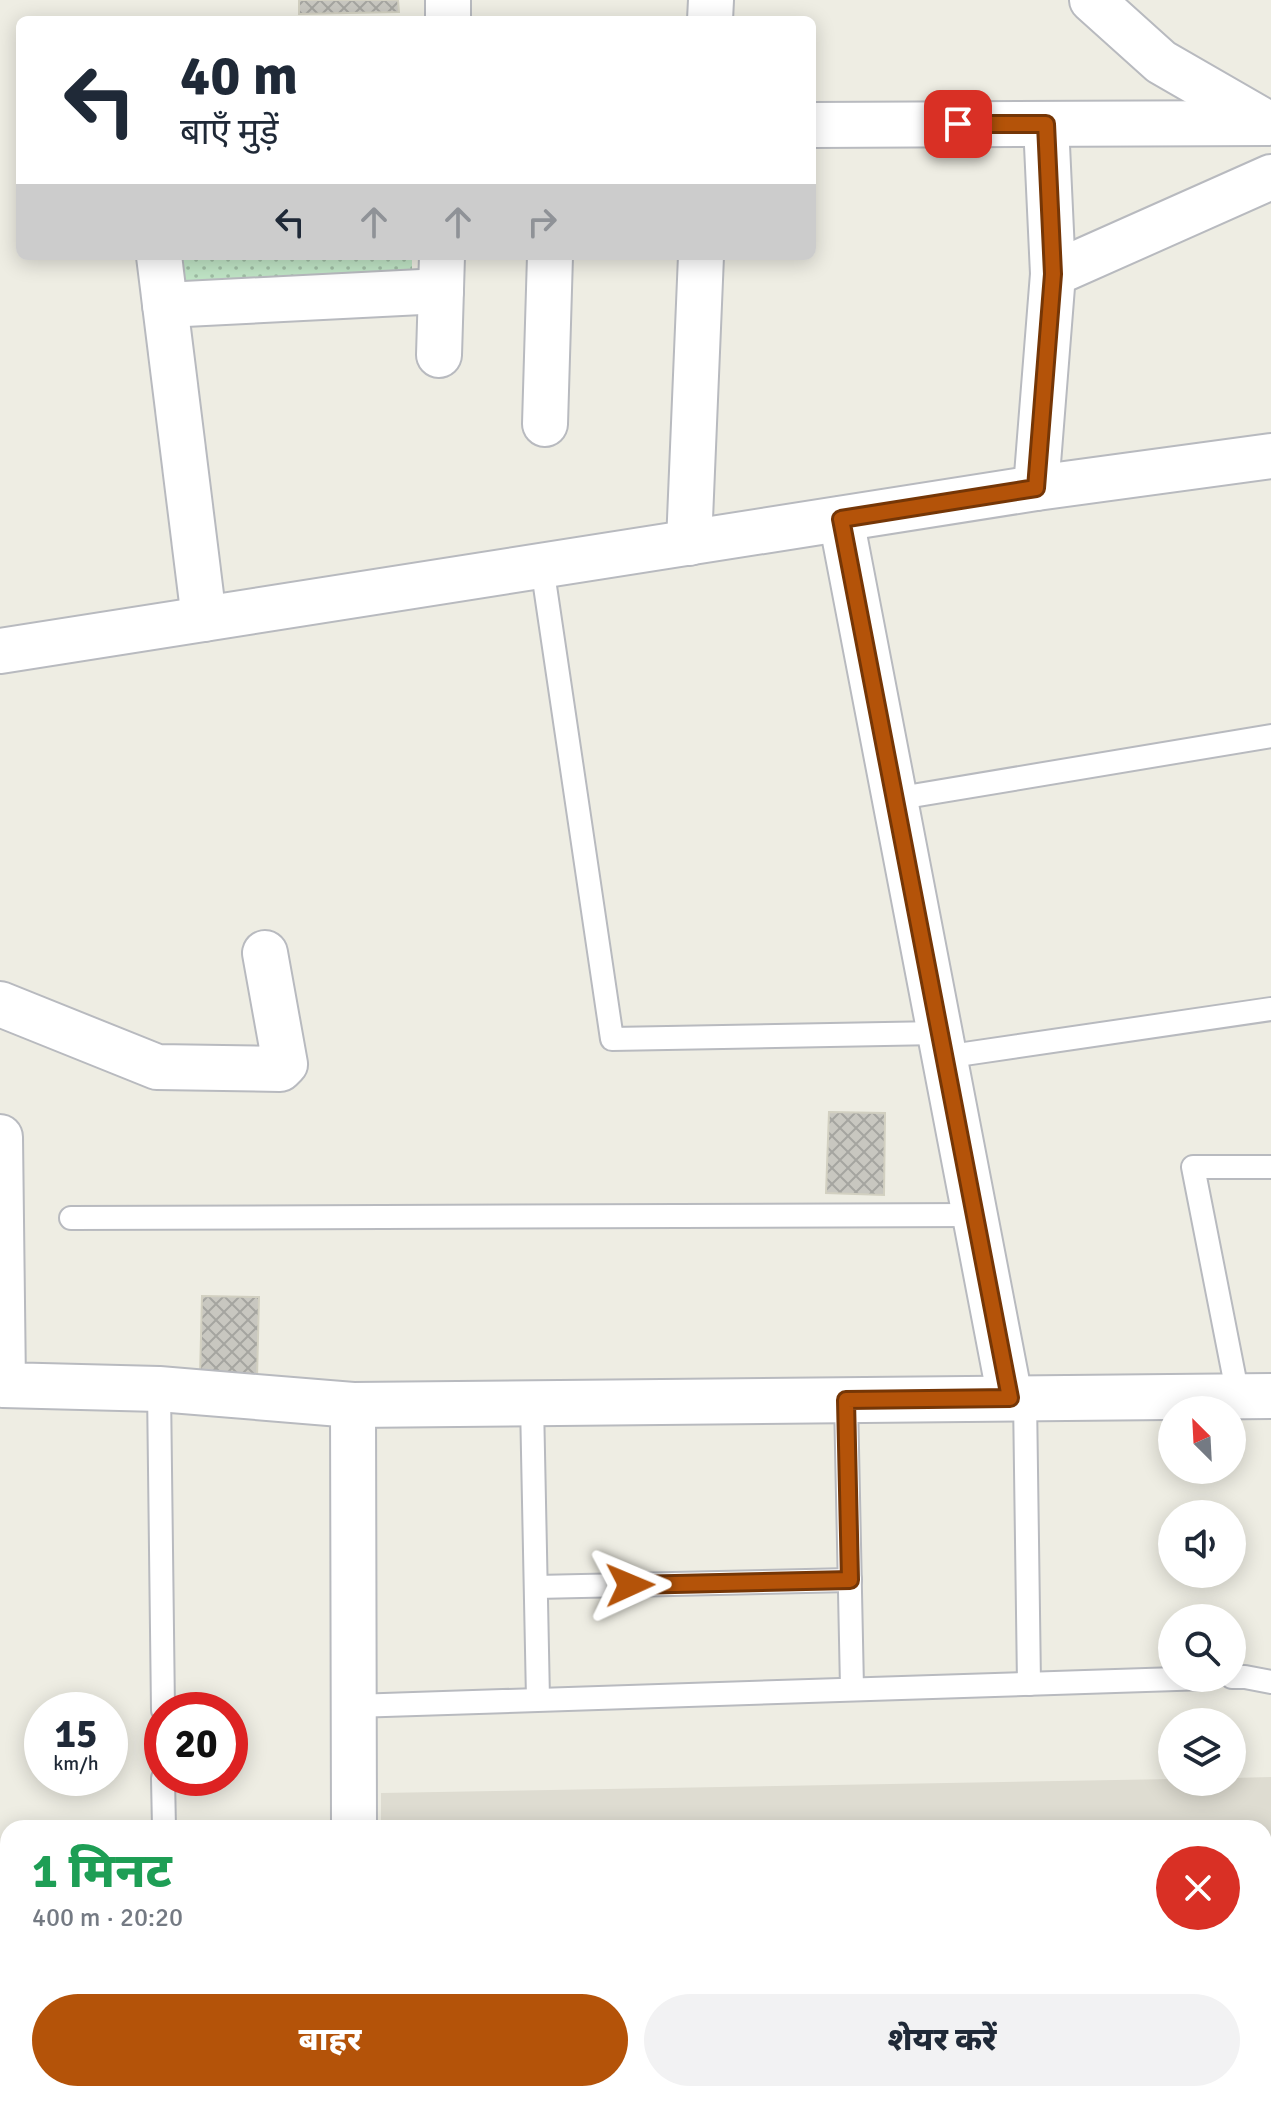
<!DOCTYPE html>
<html lang="hi">
<meta charset="utf-8">
<style>
:root{--surface:#fff;--page:#f2f2f3;--text:#1f2937;--muted:#747a83;--accent:#b45309}
body{margin:0;font-family:Signika,"Noto Sans Devanagari",sans-serif;background:var(--page);color:var(--text);height:100vh;display:flex;flex-direction:column;font-size:30px;white-space:nowrap}
*{box-sizing:border-box;margin:0}
p{font-size:26px;color:var(--muted)}
.icon{flex:none;width:44px;height:44px;fill:none;stroke:currentColor;stroke-width:2;stroke-linecap:round;stroke-linejoin:round}
.map{position:relative;flex:1;overflow:hidden}
.details{position:absolute;left:0px;top:1820px;width:1272px;height:282px;display:flex;flex-direction:column;background:var(--surface);border-radius:24px 24px 0 0;box-shadow:0 4px 20px #0003}
.details>*{flex:none}
.hud{position:absolute;left:16px;top:16px;width:800px;height:244px;border-radius:12px;box-shadow:0 4px 20px #0003;background:#fff;color:var(--text);overflow:hidden}
.needle{width:52px;rotate:336deg}
.fabs{position:absolute;left:1158px;top:1396px;display:grid;gap:16px}
.fabs a{display:grid;place-items:center;width:88px;height:88px;border-radius:50%;background:var(--surface);box-shadow:0 4px 20px #0003;font-size:40px}
.speed{position:absolute;left:24px;top:1692px;display:flex;gap:16px;font-size:40px;font-weight:700;text-align:center}
.speed>*{display:grid;place-content:center;width:104px;height:104px;border-radius:50%;background:var(--surface);box-shadow:0 4px 20px #0003;line-height:1}
.speed small{font-size:20px;font-weight:400}
.speed .limit{border:12px solid #d22;background:#fff;color:#111}
.pin{position:absolute;display:grid;place-items:center;width:68px;height:68px;color:#fff;margin:-34px;border-radius:16px;box-shadow:0 4px 12px #0006}
.me{position:absolute;width:88px;margin:-44px;rotate:89deg;stroke-linejoin:round;filter:drop-shadow(0 0 6px #0008)}
.turn{display:flex;align-items:center;gap:28px;height:168px;padding:0 32px;font-size:36px}
.turn .icon{width:104px;height:104px;stroke-width:2.5}
.turn b{display:block;font-size:56px;line-height:68px}
.lanes{display:flex;align-items:center;height:76px;padding:0 32px;background:#0003;justify-content:center;gap:40px;direction:ltr}
.lanes .off{opacity:.35}
.round{display:grid;place-items:center;flex:none;width:84px;height:84px;border-radius:42px;background:var(--page)}
.summary{display:flex;align-items:center;justify-content:space-between;height:136px;padding:0 32px}
h1{font-size:48px;font-weight:800;line-height:60px;color:#1e9e55}
.primary-button{display:flex;gap:16px;margin-top:auto;padding:16px 32px}
.primary-button a{flex:1;height:92px;border-radius:48px;background:var(--accent);color:#fff;font-size:32px;font-weight:800;line-height:92px;text-align:center}
.primary-button a+a{background:var(--page);color:var(--text)}
.map>svg:first-child{display:block}
.education{fill:#dedcd1}
.green{fill:url(#green-dots)}
.building{fill:url(#building-cross-hatch);stroke:#d2d0c1;stroke-width:2}
.lines{fill:none;stroke-linecap:round;stroke-linejoin:round}
.service-casing{stroke:#b8babf;stroke-width:26}
.minor-casing{stroke:#b8babf;stroke-width:48}
.service{stroke:#fff;stroke-width:22}
.minor{stroke:#fff;stroke-width:44}
.route-casing{stroke:#753606;stroke-width:20}
.route{stroke:#b45309;stroke-width:14}
</style>
<div class="map">
<svg width="1271" height="2101" viewBox="0 0 1271 2101">
<defs>
<pattern id="green-dots" width="8" height="8" patternUnits="userSpaceOnUse" patternTransform="scale(2)"><rect width="8" height="8" fill="#c0e5c6"/><path d="M2 2h.1M6 6h.1" fill="none" stroke="#9fbda4" stroke-width="1.8" stroke-linecap="round"/></pattern>
<pattern id="building-cross-hatch" width="8" height="8" patternUnits="userSpaceOnUse" patternTransform="scale(2)"><rect width="8" height="8" fill="#c8c7c0"/><path d="M0 0l8 8M0 8l8-8" fill="none" stroke="#a5a5a0"/></pattern>
</defs>
<rect width="100%" height="100%" fill="#eeede3"/>
<g class="education">
<polygon points="1271,1777 1271,2101 378,2101 378,2094 1264,2094 1264,1828 381,1828 381,1793 1172,1779 1172,1782 1232,1782 1232,1778"/>
<polygon points="8,2076 8,2094 132,2094 135,2101 0,2101 0,2079"/>
</g>
<polygon class="green" points="178,256 412,256 412,270 181,284"/>
<g class="building">
<polygon points="299,0 398,0 399,12 299,14"/>
<polygon points="829,1112 885,1113 884,1195 826,1193"/>
<polygon points="202,1296 259,1297 257,1379 200,1377"/>
</g>
<g class="lines">
<g class="service-casing">
<g id="service">
<polyline points="542,566 612,1039 939,1033"/>
<polyline points="894,799 1271,736"/>
<polyline points="944,1057 1271,1009"/>
<polyline points="71,1218 975,1215"/>
<polyline points="159,1389 163,1710"/>
<polyline points="1238,1396 1193,1167 1271,1167"/>
<polyline points="1025,1398 1029,1684"/>
<polyline points="846,1400 852,1688"/>
<polyline points="532,1403 538,1699"/>
<polyline points="536,1587 850,1580"/>
<polyline points="1232,1677 1245,1677 1271,1682"/>
<polyline points="354,1706 1207,1678"/>
<polyline points="163,1778 164,1828"/>
</g>
</g>
<g class="minor-casing">
<g id="minor">
<polyline points="1092,0 1161,62 1265,122"/>
<polyline points="448,20 448,0"/>
<polyline points="710,20 711,0"/>
<polyline points="1046,124 1053,274"/>
<polyline points="812,125 1268,123"/>
<polyline points="159,256 204,619"/>
<polyline points="165,305 441,291"/>
<polyline points="439,355 442,256"/>
<polyline points="545,424 550,256"/>
<polyline points="1036,488 1053,274 1271,177"/>
<polyline points="841,519 1010,1398"/>
<polyline points="689,543 701,256"/>
<polyline points="0,651 1036,488 1271,456"/>
<polyline points="0,1004 157,1067 280,1069 285,1064 265,953"/>
<polyline points="0,1137 3,1385 159,1389 353,1405 1271,1396"/>
<polyline points="353,1405 354,1828"/>
<polyline points="354,2094 354,2101"/>
</g>
</g>
<use href="#service" class="service"/>
<use href="#minor" class="minor"/>
</g>
<g class="lines">
<g class="route-casing">
<polyline id="route" points="630,1585 850,1580 846,1400 1010,1398 841,519 1036,488 1053,274 1046,124 958,124"/>
</g>
<use href="#route" class="route"/>
</g>
</svg>
<div class="fabs">
<a><svg class="needle" viewBox="-14 -14 28 28"><path d="M0-13l5 13h-10z" fill="#e53935"/><path d="M0 13l5-13h-10z" fill="#747a83"/></svg></a>
<a><svg class="icon" aria-label="sound" viewBox="0 0 24 24"><path d="M4 9h4l5-4v14l-5-4H4zM17 9q2 3 0 6"/></svg></a>
<a><svg class="icon" aria-label="search" viewBox="0 0 24 24"><circle cx="10" cy="10" r="6"/><path d="M15 15l6 6"/></svg></a>
<a><svg class="icon" aria-label="layers" viewBox="0 0 24 24"><path d="M12 4l9 5-9 5-9-5zM3 14l9 5 9-5"/></svg></a>
</div>
<div class="speed"><div>15<small>km/h</small></div><div class="limit">20</div></div>
<div class="pin" style="left:958px;top:124px;background:#d93025"><svg class="icon" aria-label="arrive" viewBox="0 0 24 24"><path d="M6 21V4h12l-3 4 3 4H6"/></svg></div>
<svg class="me" style="left:630px;top:1585px" viewBox="-20 -20 40 40"><path d="M0-17L14 15 0 8-14 15z" fill="#b45309" stroke="#fff" stroke-width="4"/></svg>
<div class="hud">
<div class="turn"><svg class="icon" aria-label="left" viewBox="0 0 24 24"><path d="M17 20v-9H6M10 6l-5 5 5 5"/></svg><div><b>40 m</b>बाएँ मुड़ें</div></div>
<div class="lanes"><svg class="icon" aria-label="left" viewBox="0 0 24 24"><path d="M17 20v-9H6M10 6l-5 5 5 5"/></svg><svg class="icon off" aria-label="ahead" viewBox="0 0 24 24"><path d="M12 20V5M6 11l6-6 6 6"/></svg><svg class="icon off" aria-label="ahead" viewBox="0 0 24 24"><path d="M12 20V5M6 11l6-6 6 6"/></svg><svg class="icon off" aria-label="right" viewBox="0 0 24 24"><path d="M7 20v-9h11M14 6l5 5-5 5"/></svg></div>
</div>
<section class="details">
<div class="summary"><div><h1>1 मिनट</h1><p>400 m · 20:20</p></div><a class="round" style="background:#d93025;color:#fff"><svg class="icon" aria-label="close" viewBox="0 0 24 24"><path d="M6 6l12 12M18 6L6 18"/></svg></a></div>
<div class="primary-button"><a>बाहर</a><a>शेयर करें</a></div>
</section>
</div>
